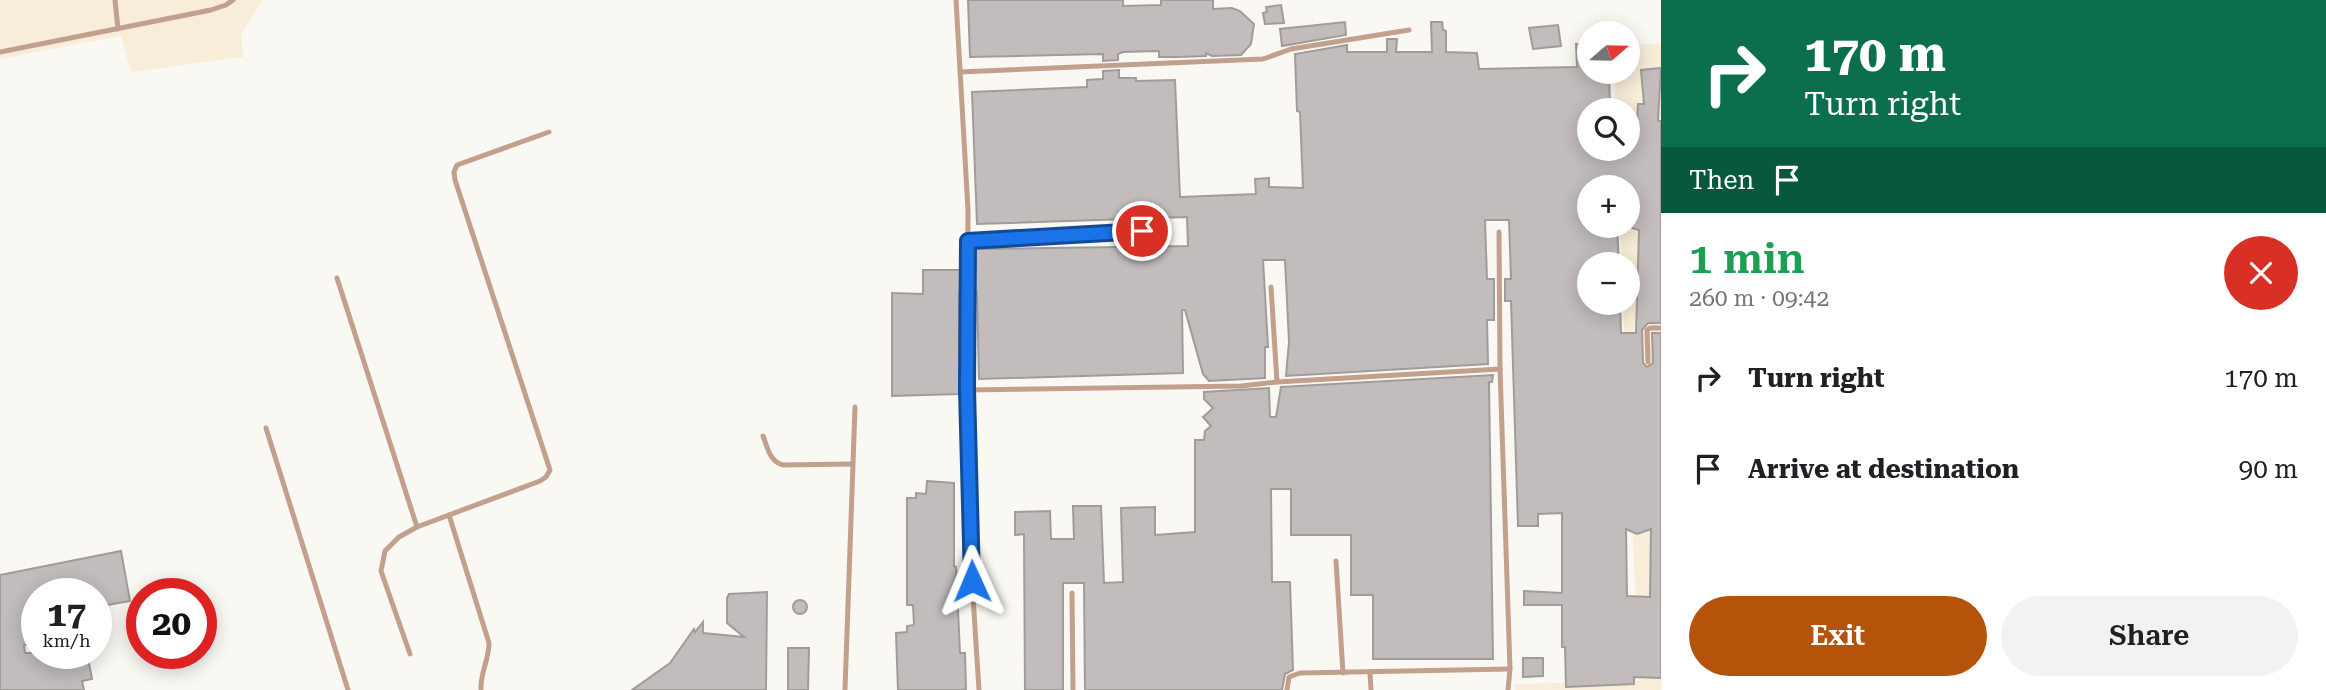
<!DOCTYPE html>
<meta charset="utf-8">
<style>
:root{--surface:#fff;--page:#f2f2f2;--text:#202124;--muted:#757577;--accent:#b45309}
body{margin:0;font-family:"Roboto Serif",serif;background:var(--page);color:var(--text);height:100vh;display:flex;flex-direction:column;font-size:26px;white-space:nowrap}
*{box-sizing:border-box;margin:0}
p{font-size:23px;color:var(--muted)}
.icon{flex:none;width:38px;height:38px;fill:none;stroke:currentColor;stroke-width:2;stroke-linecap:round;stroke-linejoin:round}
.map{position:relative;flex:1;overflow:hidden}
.side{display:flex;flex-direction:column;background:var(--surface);width:665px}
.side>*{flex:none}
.banner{background:#0b6e4f;color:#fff;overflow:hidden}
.needle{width:46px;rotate:70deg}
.fabs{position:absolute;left:1577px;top:21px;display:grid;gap:14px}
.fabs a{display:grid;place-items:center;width:63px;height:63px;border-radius:50%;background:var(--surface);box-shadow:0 4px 18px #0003;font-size:35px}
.speed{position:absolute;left:21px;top:578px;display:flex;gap:14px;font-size:35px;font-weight:700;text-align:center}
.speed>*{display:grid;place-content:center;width:91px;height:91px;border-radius:50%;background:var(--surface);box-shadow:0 4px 18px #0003;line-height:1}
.speed small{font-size:18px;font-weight:400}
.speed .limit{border:10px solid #d22;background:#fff;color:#111}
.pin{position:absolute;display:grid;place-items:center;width:60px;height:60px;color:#fff;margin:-30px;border:4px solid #fff;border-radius:50%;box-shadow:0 2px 7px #0007}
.me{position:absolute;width:77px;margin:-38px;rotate:359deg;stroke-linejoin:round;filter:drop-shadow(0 0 5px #0008)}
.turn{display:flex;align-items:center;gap:24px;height:147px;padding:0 28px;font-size:32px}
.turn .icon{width:91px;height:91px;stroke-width:2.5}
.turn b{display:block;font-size:49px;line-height:60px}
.then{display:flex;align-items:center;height:66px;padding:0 28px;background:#0003;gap:14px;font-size:26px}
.round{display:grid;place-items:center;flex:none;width:74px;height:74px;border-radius:37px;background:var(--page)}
.headline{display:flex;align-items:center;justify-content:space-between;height:119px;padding:0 28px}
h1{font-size:42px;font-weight:600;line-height:52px;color:#1e9e55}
.button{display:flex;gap:14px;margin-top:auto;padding:14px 28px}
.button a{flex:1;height:80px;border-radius:42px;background:var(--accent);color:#fff;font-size:28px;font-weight:600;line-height:80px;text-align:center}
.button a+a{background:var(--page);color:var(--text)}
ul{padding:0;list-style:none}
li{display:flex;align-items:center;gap:21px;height:91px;padding:0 28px}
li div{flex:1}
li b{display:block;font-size:26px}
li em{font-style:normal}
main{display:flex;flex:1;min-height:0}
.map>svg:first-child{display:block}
.industrial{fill:#f7edd8}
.building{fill:#c2bcbc;stroke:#a19b9a;stroke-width:2;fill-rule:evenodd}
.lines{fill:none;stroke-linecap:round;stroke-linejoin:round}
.service{stroke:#c3a08d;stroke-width:5}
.route-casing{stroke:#114b97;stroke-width:18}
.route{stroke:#1a73e8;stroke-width:12}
</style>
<main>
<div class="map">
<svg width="1661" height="690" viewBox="0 0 1661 690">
<rect width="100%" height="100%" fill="#faf8f3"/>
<g class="industrial">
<polygon points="0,0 263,0 241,34 243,57 131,72 121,36 0,59"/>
<polygon points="1661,43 1661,690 1515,690 1515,684 1639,681 1623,303 1628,303 1628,264 1622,264 1620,226 1628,226 1628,187 1618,187 1617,149 1628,149 1628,110 1615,110 1615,72 1628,72 1628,46"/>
</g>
<g class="building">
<polygon points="968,0 1123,0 1123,6 1161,5 1161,0 1213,0 1213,9 1232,8 1240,11 1254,24 1251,44 1241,55 1212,56 1206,53 1206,56 1177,57 1159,57 1159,51 1123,52 1118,54 1118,60 1103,61 1103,54 970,57"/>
<polygon points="1281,5 1284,23 1265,24 1263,13 1267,12 1266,7"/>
<polygon points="1345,22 1346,35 1282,46 1280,29"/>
<path d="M 1431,22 L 1442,22 L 1443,30 L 1446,31 L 1446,52 L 1477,53 L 1479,69 L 1577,67 L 1576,44 L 1589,44 L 1589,72 L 1609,72 L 1610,107 L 1589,107 L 1589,149 L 1628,149 L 1628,121 L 1637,121 L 1638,104 L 1644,104 L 1641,70 L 1661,68 L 1658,121 L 1661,121 L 1661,323 L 1648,323 L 1642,330 L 1643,363 L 1647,367 L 1653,363 L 1652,333 L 1661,333 L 1661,678 L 1634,677 L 1634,684 L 1566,687 L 1565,647 L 1562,647 L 1562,605 L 1524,605 L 1524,591 L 1562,593 L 1562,513 L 1538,514 L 1538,526 L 1518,526 L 1511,301 L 1505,301 L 1505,279 L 1511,279 L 1509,220 L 1485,220 L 1487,279 L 1494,279 L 1494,320 L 1487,320 L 1488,364 L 1286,376 L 1289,342 L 1285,260 L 1263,260 L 1268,347 L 1265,347 L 1265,378 L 1209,381 L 1203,374 L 1185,310 L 1182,310 L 1183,373 L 979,379 L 977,292 L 973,292 L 973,270 L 976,270 L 976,249 L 1188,246 L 1187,217 L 977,224 L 972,92 L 1087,87 L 1087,80 L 1103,79 L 1103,71 L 1119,70 L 1119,78 L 1136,78 L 1136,81 L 1175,80 L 1180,197 L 1256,194 L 1255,179 L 1269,178 L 1269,187 L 1303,188 L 1300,112 L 1297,111 L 1295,54 L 1347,45 L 1347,52 L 1387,52 L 1387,39 L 1397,39 L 1396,52 L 1432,52 ZM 1589,187 L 1628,187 L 1628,227 L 1639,230 L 1636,333 L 1621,333 L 1620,303 L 1589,303 L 1589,264 L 1619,264 L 1617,226 L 1589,226 ZM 1626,529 L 1637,534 L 1651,529 L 1650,597 L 1627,596 Z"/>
<polygon points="1558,25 1561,46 1533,49 1529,28"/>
<polygon points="923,270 962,270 962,292 959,292 959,394 892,396 892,293 923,294"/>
<polygon points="1493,375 1492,382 1489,382 1493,659 1373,659 1373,595 1351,595 1351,535 1291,535 1291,489 1271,489 1272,582 1290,582 1293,670 1285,674 1282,690 1085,690 1084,583 1063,583 1063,690 1025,690 1024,534 1015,535 1015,512 1050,511 1051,539 1074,539 1073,506 1101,506 1104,583 1123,582 1121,508 1155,507 1155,535 1195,532 1195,440 1204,440 1205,431 1211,426 1203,417 1213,408 1204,399 1204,392 1269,388 1270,417 1276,417 1281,387"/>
<polygon points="927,481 954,483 954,566 956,567 960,653 965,653 966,689 962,690 898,690 896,633 907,632 907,626 914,625 913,605 907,605 907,498 916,498 916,493 926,494"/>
<polygon points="121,551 130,601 102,606 107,631 96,632 96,593 37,593 37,643 24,645 25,653 87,653 92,679 82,681 84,690 0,690 0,575"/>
<polygon points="767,592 766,690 632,690 670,663 694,629 695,632 703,622 703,633 744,637 727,623 727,598 729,594"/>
<circle cx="800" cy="607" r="7"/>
<polygon points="788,648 809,648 808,690 788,690"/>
<polygon points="1523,658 1543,658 1543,676 1523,677"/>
</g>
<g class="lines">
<g class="service">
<polyline points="115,0 118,29"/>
<polyline points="956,0 968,210 967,390"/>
<polyline points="0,52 211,10 226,5 233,0"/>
<polyline points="960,72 1263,59 1291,49 1409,30"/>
<polyline points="1499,232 1500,369 1510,669 1508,690"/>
<polyline points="968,241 1166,230"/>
<polyline points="337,278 417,527"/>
<polyline points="1271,287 1277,382"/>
<polyline points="1648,362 1647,330 1650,328 1661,328"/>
<polyline points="266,428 348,690"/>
<path d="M 763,436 C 768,448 769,461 783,465 L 852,464"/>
<path d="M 449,515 L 489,643 C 489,660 480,673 481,690"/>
<polyline points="1336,561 1343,673"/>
<polyline points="1072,593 1073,690"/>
<polyline points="410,654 381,571 385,551 399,537 417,527 540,481 546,477 550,470 455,180 454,172 457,165 549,132"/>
<polyline points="1370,672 1371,690"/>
<polyline points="845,690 855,407"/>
<polyline points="979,690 972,581 967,390 1241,386 1277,382 1500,369"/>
<polyline points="1287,690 1289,677 1300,673 1510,669"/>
</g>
</g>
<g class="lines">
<g class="route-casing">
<polyline id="route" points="972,581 967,390 968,241 1142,231"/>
</g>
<use href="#route" class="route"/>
</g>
</svg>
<div class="fabs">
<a><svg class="needle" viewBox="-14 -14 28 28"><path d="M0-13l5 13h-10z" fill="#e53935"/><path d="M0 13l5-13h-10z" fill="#757577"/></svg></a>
<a><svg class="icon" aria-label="search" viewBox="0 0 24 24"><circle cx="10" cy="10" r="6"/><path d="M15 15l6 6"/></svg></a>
<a>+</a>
<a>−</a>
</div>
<div class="speed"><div>17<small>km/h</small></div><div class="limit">20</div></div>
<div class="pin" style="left:1142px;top:231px;background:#d93025"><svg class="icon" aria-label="arrive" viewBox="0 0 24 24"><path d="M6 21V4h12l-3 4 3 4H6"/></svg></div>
<svg class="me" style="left:972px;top:581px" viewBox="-20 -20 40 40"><path d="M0-17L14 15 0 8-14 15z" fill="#1a73e8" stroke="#fff" stroke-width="4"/></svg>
</div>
<section class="side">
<div class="banner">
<div class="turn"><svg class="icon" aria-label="right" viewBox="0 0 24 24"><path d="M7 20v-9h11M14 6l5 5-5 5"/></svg><div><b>170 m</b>Turn right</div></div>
<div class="then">Then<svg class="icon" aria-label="arrive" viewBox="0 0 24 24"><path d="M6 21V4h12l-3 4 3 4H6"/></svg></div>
</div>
<div class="headline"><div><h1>1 min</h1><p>260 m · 09:42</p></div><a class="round" style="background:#d93025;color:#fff"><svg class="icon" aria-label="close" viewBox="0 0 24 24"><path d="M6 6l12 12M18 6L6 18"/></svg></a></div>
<ul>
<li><svg class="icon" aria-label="right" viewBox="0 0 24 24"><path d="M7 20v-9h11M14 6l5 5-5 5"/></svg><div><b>Turn right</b></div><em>170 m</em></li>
<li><svg class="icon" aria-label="arrive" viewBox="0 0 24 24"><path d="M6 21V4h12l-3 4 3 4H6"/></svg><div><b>Arrive at destination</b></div><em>90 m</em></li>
</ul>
<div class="button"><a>Exit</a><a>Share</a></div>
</section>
</main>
